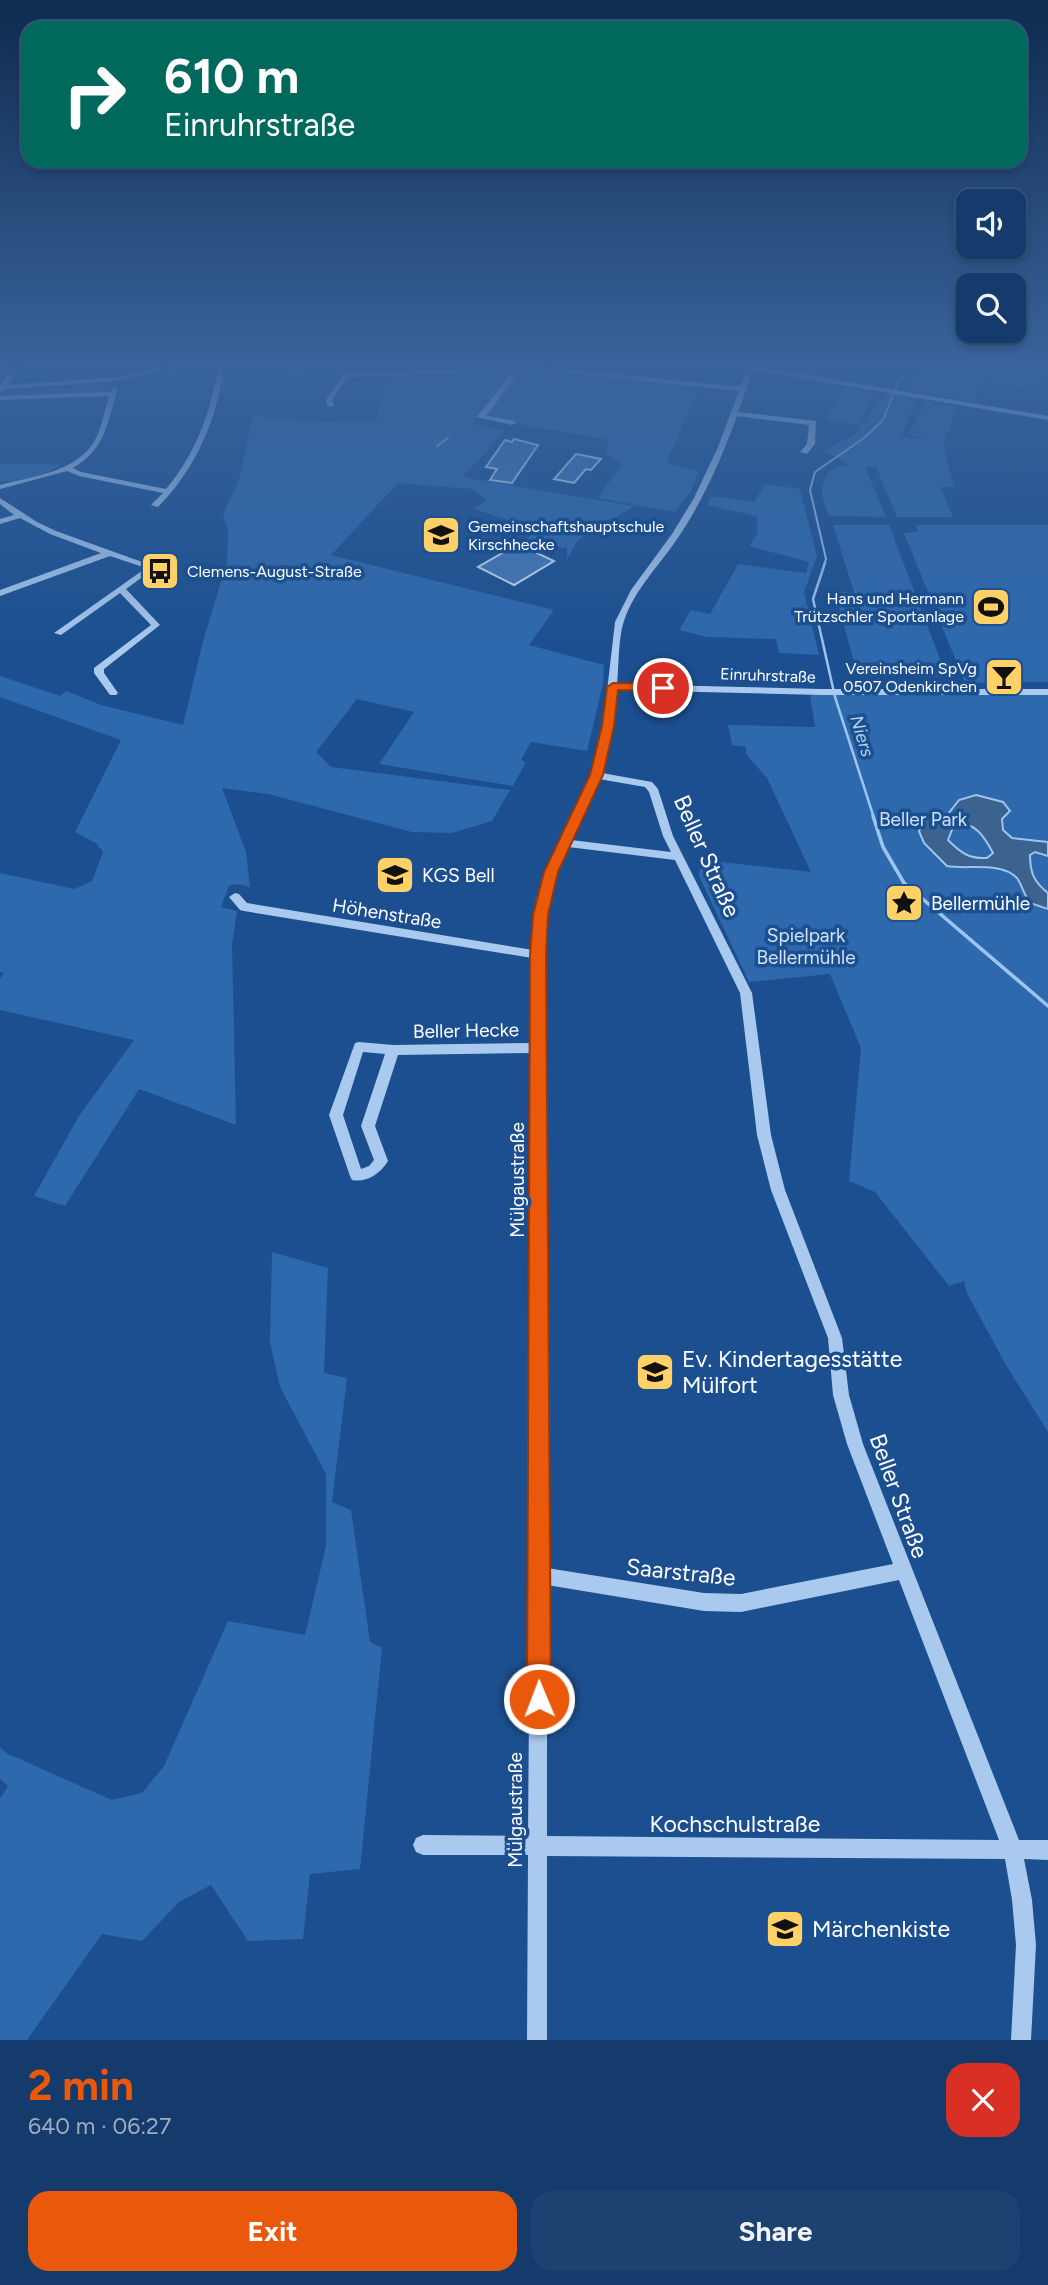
<!DOCTYPE html>
<meta charset="utf-8">
<style>
:root{--surface:#143b6b;--page:#1d4271;--text:#f1f3f6;--muted:#9dadc1;--line:#33557e;--accent:#ea580c}
body{margin:0;font-family:Figtree,sans-serif;background:var(--page);color:var(--text);height:100vh;display:flex;flex-direction:column;font-size:26px;white-space:nowrap}
*{box-sizing:border-box;margin:0}
p{font-size:23px;color:var(--muted)}
.icon{flex:none;width:38px;height:38px;fill:none;stroke:currentColor;stroke-width:2;stroke-linecap:round;stroke-linejoin:round}
.map{position:relative;height:2040px;overflow:hidden}
.details{display:flex;flex-direction:column;background:var(--surface);flex:1}
.details>*{flex:none}
.banner{position:absolute;left:21px;top:21px;width:1006px;height:147px;border-radius:21px;box-shadow:0 4px 10px #0003,0 0 0 2px var(--line);background:#00695c;color:#fff;overflow:hidden}
.buttons{position:absolute;left:956px;top:189px;display:grid;gap:14px}
.buttons a{display:grid;place-items:center;width:70px;height:70px;border-radius:14px;background:var(--surface);box-shadow:0 4px 10px #0003,0 0 0 2px var(--line);font-size:35px}
.pin{position:absolute;display:grid;place-items:center;width:60px;height:60px;color:#fff;margin:-30px;border:4px solid #fff;border-radius:50%;box-shadow:0 2px 7px #0007}
.me{position:absolute;width:77px;margin:-38px;rotate:359deg;stroke-linejoin:round;filter:drop-shadow(0 0 5px #0008)}
.turn{display:flex;align-items:center;gap:24px;height:147px;padding:0 28px;font-size:32px}
.turn .icon{width:91px;height:91px;stroke-width:2.5}
.turn b{display:block;font-size:49px;line-height:60px}
.round{display:grid;place-items:center;flex:none;width:74px;height:74px;border-radius:21px;background:var(--page)}
.summary{display:flex;align-items:center;justify-content:space-between;height:119px;padding:0 28px}
h1{font-size:42px;font-weight:700;line-height:52px;color:var(--accent)}
.cta{display:flex;gap:14px;margin-top:auto;padding:14px 28px}
.cta a{flex:1;height:80px;border-radius:21px;background:var(--accent);color:#fff;font-size:28px;font-weight:700;line-height:80px;text-align:center}
.cta a+a{background:var(--page);color:var(--text)}
.map>svg:first-child{display:block}
.green{fill:#2e69ad}
.water{fill:#3c6290;stroke:#9cc4f0;stroke-width:2;fill-rule:evenodd}
.lines{fill:none;stroke-linecap:round;stroke-linejoin:round}
.stream-far2{stroke:#9cc4f0;stroke-width:2}
.stream-far1{stroke:#9cc4f0;stroke-width:2.5}
.stream{stroke:#9cc4f0;stroke-width:3.5}
.building{fill:#4478b7;stroke:#cfe3fa;stroke-width:2}
.minor{fill:#a9c9ee;fill-rule:evenodd}
.route{fill:#ea580c;stroke:#983908;stroke-width:2}
.labels{text-anchor:middle;stroke-width:7;stroke-linejoin:round;paint-order:stroke}
.far-poi-label{font-size:16px;fill:#fff;stroke:#1b4f8f;text-anchor:start}
.far-street-label{font-size:16px;fill:#fff;stroke:#1b4f8f}
.far-water-label{font-size:18px;font-style:italic;fill:#b5d3f5;stroke:#1b4f8f}
.park-label{font-size:19px;fill:#cfe3fa;stroke:#1b4f8f}
.poi-label{font-size:19px;fill:#fff;stroke:#1b4f8f;text-anchor:start}
.street-label{font-size:19px;fill:#fff;stroke:#1b4f8f}
.near-street-label{font-size:23px;fill:#fff;stroke:#1b4f8f}
.near-poi-label{font-size:23px;fill:#fff;stroke:#1b4f8f;text-anchor:start}
</style>
<div class="map">
<svg width="1048" height="2040" viewBox="0 0 1048 2040">
<rect width="100%" height="100%" fill="#1b4f8f"/>
<g class="green">
<polygon points="290,363 509,363 509,367 289,374"/>
<polygon points="923,363 1041,363 1041,372 1047,374 1036,391 983,382 973,402 912,391 906,387"/>
<polygon points="519,366 700,387 666,463 699,471 691,491 675,512 598,498 621,465 605,452 609,443 605,439 476,417 472,424 505,431 462,477 634,506 578,540 567,559 567,548 551,546 526,539 538,530 474,509 487,500 472,489 398,483 331,555 554,610 529,645 604,665 603,684 587,751 531,742 521,760 526,762 513,786 379,764 414,712 357,699 316,752 331,767 510,790 492,821 452,833 412,832 268,794 222,788 246,852 250,887 237,884 229,886 221,907 237,911 232,944 236,1125 139,1089 65,1206 34,1196 79,1116 134,1040 0,1010 0,979 4,973 0,972 0,873 74,889 92,881 103,852 96,843 75,832 121,740 0,697 0,676 60,696 66,691 101,705 183,725 203,641 227,562 228,530 223,514 239,480 253,416 327,422 376,420 387,375 510,371"/>
<polygon points="112,381 109,392 106,393 10,396 3,393 14,389 45,389"/>
<polygon points="844,387 877,392 858,425 826,419"/>
<path d="M 886,391 L 918,397 L 901,436 L 929,440 L 909,435 L 925,401 L 958,407 L 943,443 L 954,487 L 940,487 L 953,517 L 897,517 L 876,467 L 865,467 L 886,517 L 829,516 C 821,496 816,482 835,467 L 849,465 L 824,451 L 854,435 Z"/>
<path d="M 0,464 L 54,464 L 60,465 C 46,477 17,482 0,482 Z"/>
<polygon points="765,484 800,489 817,556 804,592 819,655 779,653 776,639 707,637 679,630 691,610 710,614 738,564 806,573 809,562 749,546 757,534 757,516 707,505 711,496 754,502"/>
<polygon points="833,525 889,525 947,677 858,677 835,592 854,592"/>
<polygon points="916,525 1048,525 1048,682 965,683 904,533 918,532"/>
<polygon points="810,695 1048,695 1048,1432 1006,1365 967,1293 964,1281 949,1286 875,1192 849,1181 861,1048 830,974 749,982 699,876 702,860 811,872 767,778 746,754 746,747 732,745 728,725 815,727"/>
<polygon points="272,1252 328,1268 324,1373 347,1378 332,1502 351,1510 370,1642 382,1648 360,1869 310,1874 303,1939 248,1941 211,1885 179,1902 142,1941 102,1934 27,2040 0,2040 0,1798 8,1786 0,1779 0,1747 6,1753 112,1800 142,1793 164,1766 228,1621 305,1635 326,1546 326,1474 280,1387 270,1342"/>
</g>
<path class="water" d="M 976,795 L 1003,802 L 1010,811 L 1002,819 L 1003,830 L 1012,838 L 1048,842 L 1048,856 L 1035,852 L 1030,855 C 1030,873 1034,882 1048,893 L 1048,909 L 1030,903 C 1024,895 1022,885 1017,878 C 1001,861 967,870 947,866 L 924,843 L 919,831 L 927,819 L 948,814 L 959,800 ZM 955,822 C 976,823 984,836 993,853 L 987,858 C 969,859 961,853 948,840 Z"/>
<g class="lines">
<g class="stream-far2">
<polyline points="437,446 448,438"/>
<polyline points="824,565 826,559 810,490 815,472 864,438 883,420 898,382 912,363"/>
</g>
<polyline class="stream-far1" points="825,563 813,599 835,697 874,818"/>
<polyline class="stream" points="873,816 883,847 904,883 1048,1006"/>
</g>
<g class="building">
<polygon points="514,439 538,445 512,483 490,480 497,469 486,467 505,440 512,442"/>
<polygon points="576,454 601,459 591,470 586,469 574,483 554,479"/>
<polygon points="518,544 554,561 514,585 478,567"/>
</g>
<g class="lines">
<g class="minor">
<polygon points="16,363 22,363 8,385 117,377 179,363 192,363 117,381 5,389 0,393 0,386"/>
<path d="M 219,363 L 225,363 C 217,419 197,467 158,507 L 151,505 L 163,493 L 79,476 L 67,471 L 0,489 L 0,485 C 33,476 79,472 96,438 C 102,425 105,410 109,396 L 0,400 L 0,396 L 110,392 L 114,387 L 117,389 L 116,394 C 107,426 104,450 73,468 L 81,472 L 166,489 C 197,452 211,411 219,363 Z"/>
<path d="M 749,363 L 755,363 L 754,366 L 1048,416 L 1048,420 L 753,370 L 738,412 L 816,421 L 815,444 L 807,454 L 800,452 L 807,444 L 809,425 L 737,416 C 722,457 704,499 679,536 C 661,564 635,588 624,621 C 618,638 619,666 617,684 L 821,689 L 1048,689 L 1048,695 L 821,695 L 617,690 L 613,726 L 602,773 L 652,782 L 658,789 L 673,836 L 752,993 L 771,1135 L 785,1190 L 842,1338 L 849,1395 L 863,1444 L 1019,1840 L 1048,1840 L 1048,1860 L 1024,1859 L 1032,1900 L 1036,1945 L 1031,2040 L 1011,2040 L 1016,1945 L 1012,1900 L 1005,1859 L 547,1856 L 547,2040 L 527,2040 L 528,1855 L 423,1855 L 416,1852 L 413,1845 L 416,1838 L 423,1835 L 528,1836 L 530,1579 L 529,1575 L 530,1571 L 532,1053 L 398,1055 L 375,1126 L 388,1161 C 381,1173 367,1183 352,1180 L 350,1176 L 329,1115 L 355,1043 L 359,1042 L 393,1045 L 532,1043 L 532,958 L 244,911 L 240,910 L 229,897 L 235,893 L 239,894 L 247,903 L 533,950 L 536,899 L 548,868 L 591,775 L 603,726 L 615,622 L 631,590 L 672,534 L 694,498 L 718,447 L 739,391 L 522,368 L 486,416 L 515,421 L 516,423 L 512,425 L 477,417 L 513,371 L 348,377 L 332,400 L 334,406 L 328,407 L 326,400 L 344,374 L 516,367 L 520,364 L 740,387 ZM 599,779 L 645,787 L 649,792 L 663,836 L 671,852 L 571,840 ZM 568,847 L 675,860 L 740,993 L 757,1135 L 771,1190 L 828,1338 L 833,1395 L 847,1444 L 893,1564 L 741,1594 L 704,1593 L 547,1568 L 547,1252 L 544,955 L 548,899 ZM 363,1052 L 385,1054 L 361,1126 L 374,1160 L 369,1166 L 361,1169 L 343,1115 ZM 899,1580 L 999,1840 L 547,1836 L 547,1585 L 704,1611 L 741,1612 Z"/>
<polygon points="0,498 37,522 56,531 156,567 126,589 160,625 104,669 104,673 118,693 116,695 110,695 94,673 94,668 151,625 120,593 61,635 54,633 146,568 110,556 0,596 0,590 101,553 50,534 20,518 0,524 0,519 14,515 0,504"/>
</g>
</g>
<linearGradient id="sky" x2="0" y2="1"><stop stop-color="#0f2b4f"/><stop offset="0.56" stop-color="#39639b"/><stop offset="1" stop-color="#39639b" stop-opacity="0"/></linearGradient>
<rect width="1048" height="649" fill="url(#sky)"/>
<polygon class="route" points="613,683 663,684 669,688 663,691 618,690 614,726 603,775 558,872 548,915 546,955 551,1699 547,1707 539,1710 531,1707 527,1699 530,955 533,915 544,872 590,775 602,726 607,687"/>
<defs>
<g id="school-square" transform="scale(2.0125)"><rect x="-9" y="-9" width="18" height="18" rx="4" fill="#ffd166" stroke="#1b4f8f"/><path d="M0-5L7-2L0 1L-7-2ZM-4 1L0 2.5L4 1V4Q0 6-4 4Z" fill="#111"/></g>
<g id="bus-square" transform="scale(2.0125)"><rect x="-9" y="-9" width="18" height="18" rx="4" fill="#ffd166" stroke="#1b4f8f"/><path d="M-5-6H5V4H4V6H2V4H-2V6H-4V4H-5ZM-3.5-4V0h7V-4ZM-3.5 1.2v1.5H-2V1.2ZM2 1.2v1.5H3.5V1.2Z" fill="#111"/></g>
<g id="stadium-square" transform="scale(2.0125)"><rect x="-9" y="-9" width="18" height="18" rx="4" fill="#ffd166" stroke="#1b4f8f"/><path d="M0-5a6.5 5 0 1 0 0 10a6.5 5 0 1 0 0-10ZM-3.5-1.8h7v3.6h-7Z" fill="#111"/></g>
<g id="bar-square" transform="scale(2.0125)"><rect x="-9" y="-9" width="18" height="18" rx="4" fill="#ffd166" stroke="#1b4f8f"/><path d="M-6-5H6L.8 .8V4.5H3.5V6h-7V4.5H-.8V.8Z" fill="#111"/></g>
<g id="sight-square" transform="scale(2.0125)"><rect x="-9" y="-9" width="18" height="18" rx="4" fill="#ffd166" stroke="#1b4f8f"/><path d="M0-6L1.8-2.2L6-1.7L2.9 1.2L3.7 5.4L0 3.3L-3.7 5.4L-2.9 1.2L-6-1.7L-1.8-2.2Z" fill="#111"/></g>
</defs>
<g fill-rule="evenodd">
<use href="#school-square" x="441" y="535"/>
<use href="#bus-square" x="160" y="571"/>
<use href="#stadium-square" x="991" y="607"/>
<use href="#bar-square" x="1004" y="677"/>
<use href="#school-square" x="395" y="875"/>
<use href="#sight-square" x="904" y="903"/>
<use href="#school-square" x="655" y="1372"/>
<use href="#school-square" x="785" y="1929"/>
</g>
<g class="labels">
<g class="far-poi-label">
<text x="468" y="532">Gemeinschaftshauptschule<tspan x="468" dy="18">Kirschhecke</tspan></text>
<text x="187" y="577">Clemens-August-Straße</text>
<text x="964" y="604" text-anchor="end">Hans und Hermann<tspan x="964" dy="18">Trützschler Sportanlage</tspan></text>
<text x="977" y="674" text-anchor="end">Vereinsheim SpVg<tspan x="977" dy="18">0507 Odenkirchen</tspan></text>
</g>
<g class="far-street-label">
<text transform="translate(768 675) rotate(2)" y="6">Einruhrstraße</text>
</g>
<g class="far-water-label">
<text transform="translate(862 736) rotate(73)" y="6">Niers</text>
</g>
<g class="park-label">
<text x="923" y="826">Beller Park</text>
<text x="806" y="942">Spielpark<tspan x="806" dy="22">Bellermühle</tspan></text>
</g>
<g class="poi-label">
<text x="422" y="882">KGS Bell</text>
<text x="931" y="910">Bellermühle</text>
</g>
<g class="street-label">
<text transform="translate(387 913) rotate(9)" y="7">Höhenstraße</text>
<text transform="translate(466 1030) rotate(-1)" y="7">Beller Hecke</text>
<text transform="translate(517 1180) rotate(-90)" y="7">Mülgaustraße</text>
<text transform="translate(515 1810) rotate(-90)" y="7">Mülgaustraße</text>
</g>
<g class="near-street-label">
<text transform="translate(707 856) rotate(66)" y="8">Beller Straße</text>
<text transform="translate(899 1496) rotate(70)" y="8">Beller Straße</text>
<text transform="translate(681 1572) rotate(6)" y="8">Saarstraße</text>
<text x="735" y="1832">Kochschulstraße</text>
</g>
<g class="near-poi-label">
<text x="682" y="1367">Ev. Kindertagesstätte<tspan x="682" dy="26">Mülfort</tspan></text>
<text x="812" y="1937">Märchenkiste</text>
</g>
</g>
</svg>
<div class="buttons">
<a><svg class="icon" aria-label="sound" viewBox="0 0 24 24"><path d="M4 9h4l5-4v14l-5-4H4zM17 9q2 3 0 6"/></svg></a>
<a><svg class="icon" aria-label="search" viewBox="0 0 24 24"><circle cx="10" cy="10" r="6"/><path d="M15 15l6 6"/></svg></a>
</div>
<div class="pin" style="left:663px;top:688px;background:#d93025"><svg class="icon" aria-label="arrive" viewBox="0 0 24 24"><path d="M6 21V4h12l-3 4 3 4H6"/></svg></div>
<svg class="me" style="left:539px;top:1699px" viewBox="-20 -20 40 40"><circle r="17" fill="#ea580c" stroke="#fff" stroke-width="3"/><path d="M0-11L8 9 0 5-8 9z" fill="#fff"/></svg>
<div class="banner">
<div class="turn"><svg class="icon" aria-label="right" viewBox="0 0 24 24"><path d="M7 20v-9h11M14 6l5 5-5 5"/></svg><div><b>610 m</b>Einruhrstraße</div></div>
</div>
</div>
<section class="details">
<div class="summary"><div><h1>2 min</h1><p>640 m · 06:27</p></div><a class="round" style="background:#d93025;color:#fff"><svg class="icon" aria-label="close" viewBox="0 0 24 24"><path d="M6 6l12 12M18 6L6 18"/></svg></a></div>
<div class="cta"><a>Exit</a><a>Share</a></div>
</section>
